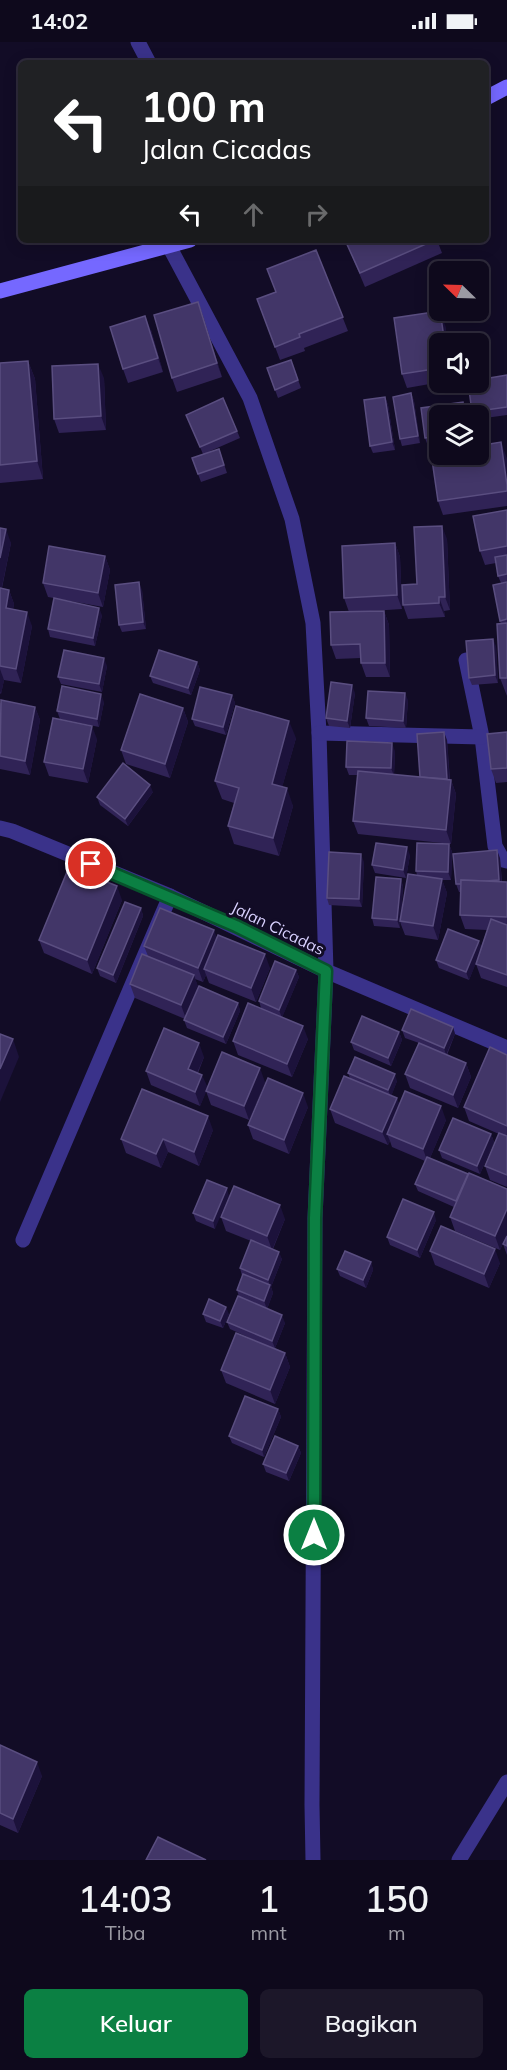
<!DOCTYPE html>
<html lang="id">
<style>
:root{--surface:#0e091c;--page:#1c1729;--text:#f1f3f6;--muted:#9b9aa3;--line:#2e2a3b;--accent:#0b8043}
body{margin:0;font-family:Mulish,sans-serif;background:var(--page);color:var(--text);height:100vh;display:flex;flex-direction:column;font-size:22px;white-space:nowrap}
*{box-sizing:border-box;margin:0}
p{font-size:20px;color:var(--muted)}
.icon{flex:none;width:33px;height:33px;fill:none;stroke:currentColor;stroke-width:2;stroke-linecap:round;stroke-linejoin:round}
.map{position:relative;height:1818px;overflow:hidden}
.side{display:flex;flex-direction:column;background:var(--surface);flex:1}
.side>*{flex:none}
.hud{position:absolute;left:18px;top:18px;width:471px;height:183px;border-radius:9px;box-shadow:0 3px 15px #0003,0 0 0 2px var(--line);background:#202124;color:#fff;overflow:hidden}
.needle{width:39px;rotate:293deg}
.buttons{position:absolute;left:429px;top:219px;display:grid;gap:12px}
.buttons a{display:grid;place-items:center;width:60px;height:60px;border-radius:9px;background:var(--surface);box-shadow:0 3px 15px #0003,0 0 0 2px var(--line);font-size:30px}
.pin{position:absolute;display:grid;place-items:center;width:51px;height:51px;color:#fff;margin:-26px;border:3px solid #fff;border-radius:50%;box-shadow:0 2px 6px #0007}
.me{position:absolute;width:66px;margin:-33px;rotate:0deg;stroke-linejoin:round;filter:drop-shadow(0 0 4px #0008)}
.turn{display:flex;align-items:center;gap:21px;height:126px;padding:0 24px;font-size:27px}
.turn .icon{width:78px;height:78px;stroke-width:2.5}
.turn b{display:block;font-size:42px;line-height:51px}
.lanes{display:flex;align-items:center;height:57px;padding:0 24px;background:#0003;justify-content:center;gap:30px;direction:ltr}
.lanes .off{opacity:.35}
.eta{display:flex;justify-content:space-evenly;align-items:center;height:102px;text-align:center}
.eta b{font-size:36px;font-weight:600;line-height:42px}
.primary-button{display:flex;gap:12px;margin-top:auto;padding:12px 24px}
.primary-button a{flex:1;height:69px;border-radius:9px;background:var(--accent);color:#fff;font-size:24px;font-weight:600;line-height:69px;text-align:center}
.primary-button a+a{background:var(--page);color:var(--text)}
.status{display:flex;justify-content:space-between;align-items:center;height:42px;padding:0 30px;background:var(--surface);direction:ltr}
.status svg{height:16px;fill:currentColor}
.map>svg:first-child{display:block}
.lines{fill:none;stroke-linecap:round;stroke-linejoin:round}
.lane{stroke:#3a328a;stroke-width:15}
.street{stroke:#3a328a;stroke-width:15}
.secondary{stroke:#7568ff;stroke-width:15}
.wall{fill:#302356}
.shaded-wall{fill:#1c123b}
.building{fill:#423668;stroke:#5a4e80;stroke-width:1.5}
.route-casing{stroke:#07532c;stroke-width:15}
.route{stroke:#0b8043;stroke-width:10}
.labels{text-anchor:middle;stroke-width:6;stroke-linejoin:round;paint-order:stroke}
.street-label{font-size:16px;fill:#d9d1ff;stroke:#120c26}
</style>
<div class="status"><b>14:02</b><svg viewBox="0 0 49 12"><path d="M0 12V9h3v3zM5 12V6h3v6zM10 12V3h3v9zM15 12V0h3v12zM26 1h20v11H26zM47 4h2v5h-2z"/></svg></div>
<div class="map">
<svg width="507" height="1818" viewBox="0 0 507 1818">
<rect width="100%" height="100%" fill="#120c26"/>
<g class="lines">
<g class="lane">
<polyline points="138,0 149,21"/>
<polyline points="23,1198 170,854"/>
</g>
<g class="street">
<polyline points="169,204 250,356 292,477 313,581 319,691 326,929 315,1176 312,1763 313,1818"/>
<polyline points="466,618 482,695 495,804 503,818 507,819"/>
<polyline points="319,691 482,695"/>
<polyline points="0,786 12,789 170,854 326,929 507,1006"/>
<polyline points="459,1818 507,1740"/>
</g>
<g class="secondary">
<polyline points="486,56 507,45"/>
<polyline points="0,249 190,198"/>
</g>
</g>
<g class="wall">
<polygon points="345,198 437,198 442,211 365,245"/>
<polygon points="316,208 348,289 304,306 305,309 280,318 257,257 276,250"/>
<polygon points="198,260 222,335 177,350 172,336"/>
<polygon points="445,283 448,302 440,302 440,340 441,340 407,346 402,332"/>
<polygon points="151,288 163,330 128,341 123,327"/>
<polygon points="291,318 301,346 278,356 267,326"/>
<polygon points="28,319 35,337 43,437 0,441 0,321"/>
<polygon points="507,333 507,373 478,377 478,374 473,374 472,370"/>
<polygon points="104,336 106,388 59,391 54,377"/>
<polygon points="411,351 414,359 420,401 402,404 400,397"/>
<polygon points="385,355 388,363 395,408 373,411 370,404"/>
<polygon points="463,360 466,374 440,374 440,402 428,404 425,396 421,366"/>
<polygon points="186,373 237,389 240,396 208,410 219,407 227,431 201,440 192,416 203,412"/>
<polygon points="506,414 507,421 507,464 443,473 438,459"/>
<polygon points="507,468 507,654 500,636 501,582 500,579 501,541 498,534 496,521 485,523 480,509"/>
<polygon points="0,486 11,501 2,546 9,548 14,562 13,567 32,584 21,641 4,638 1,652 0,651"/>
<polygon points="447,497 450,568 444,569 445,575 408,577 403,563"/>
<polygon points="395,501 400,515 402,567 356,570 384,569 389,583 390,635 366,635 361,621 361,616 336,617 331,603 349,570 344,556"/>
<polygon points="105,514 110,528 103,565 48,555 43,541"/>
<polygon points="142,548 146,587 122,590 119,583"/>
<polygon points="102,573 95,604 50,595 48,587"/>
<polygon points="496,604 498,641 472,643 469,636"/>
<polygon points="197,620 200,628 191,653 153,641 150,634"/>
<polygon points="107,624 102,650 61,642 58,635"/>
<polygon points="355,651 350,686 329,684 326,676"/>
<polygon points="232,653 235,661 226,693 195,684 192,677"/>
<polygon points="408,658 406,686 369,684 366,676"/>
<polygon points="104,660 99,685 60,677 57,669"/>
<polygon points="0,661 35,665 40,678 30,733 0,727"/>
<polygon points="183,666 188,680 170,736 126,722 121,708"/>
<polygon points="507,690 507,740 496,741 491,727"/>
<polygon points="296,696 282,745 293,764 279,814 234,802 228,784 234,761 222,757 215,739"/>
<polygon points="97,697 88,741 49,734 44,720"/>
<polygon points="447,698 450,738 451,738 456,752 451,802 358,792 353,779 358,733 349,733 346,725 395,709 394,733 420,735"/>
<polygon points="153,750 128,784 100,763 97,755"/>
<polygon points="449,802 452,810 451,838 442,838 447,851 438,898 405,893 400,880 400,886 374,884 372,876 401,837 403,845 401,872 417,833 416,829"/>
<polygon points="410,813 406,836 375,831 372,823"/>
<polygon points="500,816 502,840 507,840 507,945 481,936 476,922 476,920 469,938 439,926 436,918 481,905 487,888 465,887 460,873 460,850 459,850 456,842"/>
<polygon points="364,820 362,865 329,863 327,856"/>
<polygon points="122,858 92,932 44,911 39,898"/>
<polygon points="141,866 143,874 116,941 100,934 97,926"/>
<polygon points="214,888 216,896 270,926 256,960 209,941 206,933 203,940 195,937 198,945 238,961 240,969 226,1002 187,986 184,978 185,977 135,956 130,942 148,914 144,904"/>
<polygon points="296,928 299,935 282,975 308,997 292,1035 238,1013 233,999 261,966 259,959"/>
<polygon points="453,985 455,992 447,1013 466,1021 471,1035 458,1066 410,1046 405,1032 419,1001 405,996 402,988"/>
<polygon points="399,990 402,998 391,1024 354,1008 351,1000"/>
<polygon points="507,1013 507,1145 490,1138 485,1124 499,1092 469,1079 464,1065"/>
<polygon points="204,1015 198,1031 207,1046 265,1040 249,1078 211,1063 206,1049 200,1064 151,1043 146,1029"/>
<polygon points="348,1031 397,1039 391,1054 397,1056 399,1063 446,1078 430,1116 507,1193 500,1208 455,1189 450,1175 454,1165 418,1149 415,1142 425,1119 392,1105 390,1099 388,1103 335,1081 330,1067 350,1036"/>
<polygon points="308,1065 289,1112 253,1097 248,1083"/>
<polygon points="213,1088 199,1124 168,1110 161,1126 126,1111 121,1097"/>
<polygon points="491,1092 494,1100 480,1132 442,1116 439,1108"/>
<polygon points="207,1138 215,1187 196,1179 193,1171"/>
<polygon points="221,1175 285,1177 273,1207 282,1217 271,1245 273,1251 267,1267 285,1281 275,1306 285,1311 290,1325 275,1362 226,1341 221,1328 263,1302 230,1287 227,1280 239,1255 237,1248 242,1234 240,1226 251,1199 226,1189"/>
<polygon points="436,1178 420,1216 390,1203 387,1195"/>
<polygon points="507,1194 507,1213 503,1202"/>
<polygon points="430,1209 500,1221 489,1246 435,1223"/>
<polygon points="371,1220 373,1228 366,1246 340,1234 337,1227"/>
<polygon points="203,1272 229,1272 223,1286 206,1280"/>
<polygon points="278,1367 281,1375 264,1415 232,1401 229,1394"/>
<polygon points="298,1404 301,1411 289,1439 266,1430 263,1422"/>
<polygon points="0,1703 42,1734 18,1791 0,1783"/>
</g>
<g class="shaded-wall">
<polygon points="198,260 203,274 222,335 217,321"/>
<polygon points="440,269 445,283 448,302 445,302"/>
<polygon points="145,274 151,288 163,330 158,316"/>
<polygon points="28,319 35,337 43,437 37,419"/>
<polygon points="98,322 104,336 106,388 101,374"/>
<polygon points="411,351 414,359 420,401 418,394"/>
<polygon points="385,355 388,363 395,408 392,400"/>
<polygon points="501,400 506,414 507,421 507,443"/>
<polygon points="442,484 447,497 450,568 445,555"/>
<polygon points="6,487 11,501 1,549 0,545 0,516"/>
<polygon points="395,501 400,515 402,567 397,553"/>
<polygon points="105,514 110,528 103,565 98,551"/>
<polygon points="139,540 142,548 146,587 143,580"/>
<polygon points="9,548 14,562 11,579 6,566"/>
<polygon points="439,555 444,569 445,575 439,561"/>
<polygon points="99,566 102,573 95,604 93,596"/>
<polygon points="384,569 389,583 390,635 385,621"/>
<polygon points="27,570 32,584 21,641 16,627"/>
<polygon points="493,597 496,604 498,641 495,633"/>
<polygon points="104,616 107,624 102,650 99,642"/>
<polygon points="197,620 200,628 191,653 188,646"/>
<polygon points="0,627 4,638 1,652 0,649"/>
<polygon points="352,643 355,651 350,686 347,679"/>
<polygon points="405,651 408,658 406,686 403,679"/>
<polygon points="101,652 104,660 99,685 97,677"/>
<polygon points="232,653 235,661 226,693 223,685"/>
<polygon points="35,665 40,678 30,733 25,719"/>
<polygon points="183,666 188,680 170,736 165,722"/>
<polygon points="289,679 296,696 278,760 272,742"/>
<polygon points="92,684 97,697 88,741 83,727"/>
<polygon points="444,690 447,698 450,744 451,738 456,752 451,802 446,788 447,737"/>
<polygon points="392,701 395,709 394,734 391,726"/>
<polygon points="150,743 153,750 128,784 125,777"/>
<polygon points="287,746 293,764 279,814 273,796"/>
<polygon points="449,802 452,810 451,838 448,830"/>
<polygon points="407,805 410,813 406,836 403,828"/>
<polygon points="497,808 500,816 502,846 499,838"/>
<polygon points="361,812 364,820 362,865 359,857"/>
<polygon points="401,837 403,845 400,886 397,878"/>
<polygon points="442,837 447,851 438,898 433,884"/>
<polygon points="117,844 122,858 92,932 87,918"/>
<polygon points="141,866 143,874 116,941 113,933"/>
<polygon points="214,888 219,902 204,927 206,933 203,940 198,926"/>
<polygon points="479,899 482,907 469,938 466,930"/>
<polygon points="265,912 270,926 256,960 251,946"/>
<polygon points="296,928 299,935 282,976 279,968"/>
<polygon points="194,933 199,947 186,977 181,963"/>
<polygon points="238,961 240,969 226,1002 223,995"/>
<polygon points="303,984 308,997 292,1035 287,1022"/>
<polygon points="453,985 455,992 446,1013 444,1006"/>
<polygon points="399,990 402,998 391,1024 388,1016"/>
<polygon points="13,997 19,1015 0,1060 0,1027"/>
<polygon points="199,1001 204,1015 193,1040 188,1027"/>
<polygon points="466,1021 471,1035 458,1066 453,1053"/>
<polygon points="260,1026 265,1040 249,1078 244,1064"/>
<polygon points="395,1032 397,1039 391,1055 388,1048"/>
<polygon points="202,1033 208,1046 200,1064 195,1050"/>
<polygon points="303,1051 308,1065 289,1112 284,1098"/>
<polygon points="397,1056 402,1070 387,1092 390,1099 388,1103 382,1090"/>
<polygon points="441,1064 446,1078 428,1121 423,1107"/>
<polygon points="208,1074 213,1088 199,1124 194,1110"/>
<polygon points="491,1092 494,1100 480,1132 477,1124"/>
<polygon points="163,1097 168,1110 161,1126 156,1112"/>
<polygon points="227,1146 229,1154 215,1187 213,1179"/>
<polygon points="280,1163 285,1177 272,1208 267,1194"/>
<polygon points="507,1167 507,1193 500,1208 495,1194"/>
<polygon points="434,1170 436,1178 420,1216 417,1208"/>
<polygon points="495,1207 500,1221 489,1246 484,1232"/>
<polygon points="279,1210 282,1217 271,1245 273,1251 267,1267 264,1259 270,1244 268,1238"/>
<polygon points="371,1220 373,1228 366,1246 363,1238"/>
<polygon points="226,1265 229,1272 223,1286 220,1279"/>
<polygon points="282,1273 285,1281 275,1306 272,1299"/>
<polygon points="285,1311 290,1325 275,1362 270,1348"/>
<polygon points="278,1367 281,1375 264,1415 262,1408"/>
<polygon points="298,1404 301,1411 289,1439 286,1431"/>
<polygon points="37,1720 42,1734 18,1791 13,1777"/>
</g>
<g class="building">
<polygon points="345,198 435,198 360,231"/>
<polygon points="316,208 343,275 299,292 300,295 275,305 257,257 276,250 267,227"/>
<polygon points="198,260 217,321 172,336 154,273"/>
<polygon points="440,269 445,302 440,302 440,326 402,332 394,276"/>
<polygon points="145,274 158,316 123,327 110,285"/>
<polygon points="291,318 298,338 275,348 267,326"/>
<polygon points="28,319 37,419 0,423 0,321"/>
<polygon points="98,322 101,374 54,377 52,324"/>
<polygon points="507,333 507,365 472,370 468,340 478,340 478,338"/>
<polygon points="411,351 418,394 400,397 393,355"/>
<polygon points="385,355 392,400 370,404 364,358"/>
<polygon points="223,356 237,389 200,405 186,373"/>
<polygon points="463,360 465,374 440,374 440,394 425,396 421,366"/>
<polygon points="501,400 507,443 507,449 438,459 431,411 440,410 440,412 478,412 478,404"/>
<polygon points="219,407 224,423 198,432 192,416"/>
<polygon points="507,468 507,504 480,509 473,474"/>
<polygon points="442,484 445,555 439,555 439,561 403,563 402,543 417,542 414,485"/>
<polygon points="0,486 6,487 0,516"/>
<polygon points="395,501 397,553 344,556 342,504"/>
<polygon points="49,504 105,514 98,551 43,541"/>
<polygon points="507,513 507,532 498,534 495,515"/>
<polygon points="139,540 143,580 119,583 115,543"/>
<polygon points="507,540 507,577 500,579 493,543"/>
<polygon points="0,546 9,548 6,566 27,570 16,627 0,624"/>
<polygon points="54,556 99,566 93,596 48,587"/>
<polygon points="384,569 385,621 361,621 360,602 331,603 330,570"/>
<polygon points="507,581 507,636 500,636 497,582"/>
<polygon points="493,597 495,633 469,636 466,599"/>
<polygon points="64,608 104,616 99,642 58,635"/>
<polygon points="159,608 197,620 188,646 150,634"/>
<polygon points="331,640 352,643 347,679 326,676"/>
<polygon points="62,644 101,652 97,677 57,669"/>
<polygon points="200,645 232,653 223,685 192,677"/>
<polygon points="368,649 405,651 403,679 366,676"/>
<polygon points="140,652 183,666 165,722 121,708"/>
<polygon points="1,658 35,665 25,719 0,714"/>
<polygon points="236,664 289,679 272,742 287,746 273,796 228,784 239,746 215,739"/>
<polygon points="53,676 92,684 83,727 44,720"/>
<polygon points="444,690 447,737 420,735 417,692"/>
<polygon points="507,690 507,726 491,727 487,692"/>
<polygon points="347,699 392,701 391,726 346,725"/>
<polygon points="123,721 150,743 125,777 97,755"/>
<polygon points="358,729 451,738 446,788 353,779"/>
<polygon points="376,801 407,805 403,828 372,823"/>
<polygon points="417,801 449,802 448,830 416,829"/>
<polygon points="497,808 499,838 486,839 461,838 461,842 456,842 453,812"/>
<polygon points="329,810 361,812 359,857 327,856"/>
<polygon points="69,825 117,844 87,918 39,898"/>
<polygon points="408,832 442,837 433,884 400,879"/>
<polygon points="376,835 401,837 397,878 372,876"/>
<polygon points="461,838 507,840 507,875 460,873"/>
<polygon points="125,860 141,866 113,933 97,926"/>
<polygon points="160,866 214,888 198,926 144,904"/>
<polygon points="491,877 507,883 507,933 476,922"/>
<polygon points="448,887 479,899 466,930 436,918"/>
<polygon points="218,893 265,912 251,946 204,927"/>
<polygon points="142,912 194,933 181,963 130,942"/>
<polygon points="275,919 296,928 279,968 259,959"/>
<polygon points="199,944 238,961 223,995 184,978"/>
<polygon points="248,961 303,984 287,1022 233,999"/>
<polygon points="411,967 453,985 444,1006 402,988"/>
<polygon points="362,974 399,990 388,1016 351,1000"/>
<polygon points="164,986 199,1001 188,1027 202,1033 195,1050 146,1029"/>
<polygon points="0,992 13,997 0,1027"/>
<polygon points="419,1001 466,1021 453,1053 405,1032"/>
<polygon points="490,1005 507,1013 507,1084 464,1065"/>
<polygon points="222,1010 260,1026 244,1064 206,1049"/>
<polygon points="355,1015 395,1032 388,1048 348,1031"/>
<polygon points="344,1034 397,1056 382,1090 330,1067"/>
<polygon points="268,1036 303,1051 284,1098 248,1083"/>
<polygon points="142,1047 208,1074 194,1110 163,1097 156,1112 121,1097"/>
<polygon points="405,1049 441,1064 423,1107 387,1092"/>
<polygon points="453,1076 491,1092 477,1124 439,1108"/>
<polygon points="499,1091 507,1094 507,1133 485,1124"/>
<polygon points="427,1115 468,1132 456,1159 415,1142"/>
<polygon points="469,1131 507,1147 507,1167 495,1194 450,1175"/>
<polygon points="207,1138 227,1146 213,1179 193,1171"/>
<polygon points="234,1144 280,1163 267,1194 221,1175"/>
<polygon points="403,1157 434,1170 417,1208 387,1195"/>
<polygon points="441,1184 495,1207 484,1232 430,1209"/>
<polygon points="507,1194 507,1204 503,1202"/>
<polygon points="251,1198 279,1210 268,1238 240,1226"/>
<polygon points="345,1209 371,1220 363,1238 337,1227"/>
<polygon points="243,1232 270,1243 264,1259 237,1248"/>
<polygon points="238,1254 282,1273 272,1299 227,1280"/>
<polygon points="209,1257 226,1265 220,1279 203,1272"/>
<polygon points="236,1291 285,1311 270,1348 221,1328"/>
<polygon points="245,1354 278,1367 262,1408 229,1394"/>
<polygon points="275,1394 298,1404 286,1431 263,1422"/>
<polygon points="0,1703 37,1720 13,1777 0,1771"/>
<polygon points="158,1795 206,1818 146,1818"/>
</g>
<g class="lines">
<g class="route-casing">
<polyline id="route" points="91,822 236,884 326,929 315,1176 314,1493"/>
</g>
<use href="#route" class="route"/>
</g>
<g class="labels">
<g class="street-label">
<text transform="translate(278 886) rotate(26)" y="6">Jalan Cicadas</text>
</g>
</g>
</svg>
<div class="buttons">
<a><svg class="needle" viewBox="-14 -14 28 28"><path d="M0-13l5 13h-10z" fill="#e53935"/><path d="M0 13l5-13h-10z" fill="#9b9aa3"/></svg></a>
<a><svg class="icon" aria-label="sound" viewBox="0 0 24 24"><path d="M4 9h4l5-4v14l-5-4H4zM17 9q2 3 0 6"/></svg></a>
<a><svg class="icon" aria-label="layers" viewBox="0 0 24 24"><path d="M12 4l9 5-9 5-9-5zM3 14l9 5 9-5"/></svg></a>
</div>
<div class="pin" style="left:91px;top:822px;background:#d93025"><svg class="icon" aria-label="arrive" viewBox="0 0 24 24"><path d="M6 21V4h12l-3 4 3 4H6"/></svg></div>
<svg class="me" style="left:314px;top:1493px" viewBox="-20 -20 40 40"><circle r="17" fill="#0b8043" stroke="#fff" stroke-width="3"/><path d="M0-11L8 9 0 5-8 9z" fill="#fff"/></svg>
<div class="hud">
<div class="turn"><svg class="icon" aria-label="left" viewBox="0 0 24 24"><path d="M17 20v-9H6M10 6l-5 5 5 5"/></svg><div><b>100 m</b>Jalan Cicadas</div></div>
<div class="lanes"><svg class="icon" aria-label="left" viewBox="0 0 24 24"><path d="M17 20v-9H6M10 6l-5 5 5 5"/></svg><svg class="icon off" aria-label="ahead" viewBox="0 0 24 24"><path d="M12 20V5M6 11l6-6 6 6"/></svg><svg class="icon off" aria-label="right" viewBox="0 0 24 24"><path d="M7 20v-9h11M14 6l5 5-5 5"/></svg></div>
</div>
</div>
<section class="side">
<div class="eta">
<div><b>14:03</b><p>Tiba</p></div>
<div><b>1</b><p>mnt</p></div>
<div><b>150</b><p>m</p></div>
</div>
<div class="primary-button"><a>Keluar</a><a>Bagikan</a></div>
</section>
